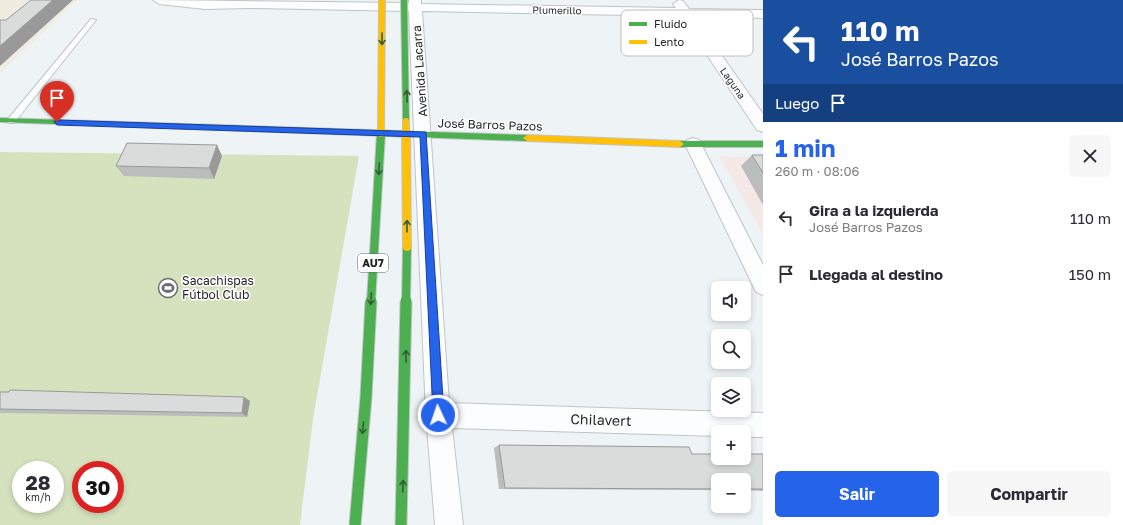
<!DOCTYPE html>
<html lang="es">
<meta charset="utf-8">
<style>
:root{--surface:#fff;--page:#f7f7f7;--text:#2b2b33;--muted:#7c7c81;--accent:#2563eb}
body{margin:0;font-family:"Golos Text",sans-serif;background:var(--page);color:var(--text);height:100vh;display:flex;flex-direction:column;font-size:15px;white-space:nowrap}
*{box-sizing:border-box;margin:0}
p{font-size:13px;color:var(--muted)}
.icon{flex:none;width:22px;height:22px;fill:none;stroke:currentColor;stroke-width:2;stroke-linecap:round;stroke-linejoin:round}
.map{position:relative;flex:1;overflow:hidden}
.drawer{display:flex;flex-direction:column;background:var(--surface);width:360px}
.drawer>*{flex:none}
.banner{background:#1a4fa0;color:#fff;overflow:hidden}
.controls{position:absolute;left:711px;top:281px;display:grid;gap:8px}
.controls a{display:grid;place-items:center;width:40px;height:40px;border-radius:6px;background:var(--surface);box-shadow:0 2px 6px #0003;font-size:20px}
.speed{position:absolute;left:12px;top:461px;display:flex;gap:8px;font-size:20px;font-weight:700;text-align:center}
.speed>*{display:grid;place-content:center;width:52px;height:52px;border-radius:50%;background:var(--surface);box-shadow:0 2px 6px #0003;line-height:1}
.speed small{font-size:10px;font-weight:400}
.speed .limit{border:6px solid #d22;background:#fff;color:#111}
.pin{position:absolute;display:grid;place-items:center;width:34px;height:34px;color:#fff;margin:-41px -17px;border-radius:50% 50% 50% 0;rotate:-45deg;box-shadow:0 0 4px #0007}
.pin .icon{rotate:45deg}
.me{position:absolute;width:44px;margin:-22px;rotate:357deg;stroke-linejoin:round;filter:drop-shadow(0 0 3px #0008)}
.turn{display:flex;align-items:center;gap:14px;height:84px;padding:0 12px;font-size:18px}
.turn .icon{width:52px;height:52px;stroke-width:2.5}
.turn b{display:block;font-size:28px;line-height:34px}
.then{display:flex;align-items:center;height:38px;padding:0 12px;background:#0003;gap:8px;font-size:15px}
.round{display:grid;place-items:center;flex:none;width:42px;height:42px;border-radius:6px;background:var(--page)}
.headline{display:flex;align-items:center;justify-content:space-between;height:68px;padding:0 12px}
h1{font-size:24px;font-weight:700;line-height:30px;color:var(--accent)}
.button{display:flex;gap:8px;margin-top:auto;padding:8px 12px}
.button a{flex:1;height:46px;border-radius:6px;background:var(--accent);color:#fff;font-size:16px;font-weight:700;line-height:46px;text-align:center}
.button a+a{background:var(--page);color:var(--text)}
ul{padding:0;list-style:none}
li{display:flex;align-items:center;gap:12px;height:56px;padding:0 12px}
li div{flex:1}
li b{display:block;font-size:15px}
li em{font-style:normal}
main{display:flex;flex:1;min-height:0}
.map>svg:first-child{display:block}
.commercial{fill:#f1ece2}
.education{fill:#f5e9e7}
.green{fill:#d6e2be;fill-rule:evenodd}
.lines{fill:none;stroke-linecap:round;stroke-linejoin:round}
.lane-casing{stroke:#c0c4c6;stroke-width:2}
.street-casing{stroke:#c0c4c6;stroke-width:2}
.fast-casing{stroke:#c0c4c6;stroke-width:2}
.slow-casing{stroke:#c0c4c6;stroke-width:2}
.lane{fill:#fcfdfe;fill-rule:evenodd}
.street{fill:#fcfdfe;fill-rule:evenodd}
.fast{fill:#4caf50;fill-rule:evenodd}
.slow{fill:#ffc107;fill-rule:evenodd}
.fast-bridge-far2-casing{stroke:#c0c4c6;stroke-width:8;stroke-linecap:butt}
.fast-bridge-far1-casing{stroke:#c0c4c6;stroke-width:10;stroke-linecap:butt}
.fast-bridge-casing{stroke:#c0c4c6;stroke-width:13;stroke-linecap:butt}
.slow-bridge-far1-casing{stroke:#c0c4c6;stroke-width:8;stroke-linecap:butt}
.slow-bridge-casing{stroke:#c0c4c6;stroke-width:10;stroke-linecap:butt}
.fast-bridge-far2{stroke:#4caf50;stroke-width:6}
.fast-bridge-far1{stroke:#4caf50;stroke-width:8}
.fast-bridge{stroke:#4caf50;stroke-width:11}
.slow-bridge-far1{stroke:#ffc107;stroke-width:6}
.slow-bridge{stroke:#ffc107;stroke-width:8}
.wall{fill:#bbbcbc}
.shaded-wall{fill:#999}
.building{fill:#dadbdb;stroke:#999}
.oneway{stroke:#335d39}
.route{fill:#2563eb;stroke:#184099}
.labels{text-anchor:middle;stroke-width:3;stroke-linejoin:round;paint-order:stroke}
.far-street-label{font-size:10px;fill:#232629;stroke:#fff}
.shield{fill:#fff;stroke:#656769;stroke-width:1}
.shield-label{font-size:11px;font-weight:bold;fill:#232629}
.street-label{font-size:12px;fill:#232629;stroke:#fff}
.poi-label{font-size:12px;fill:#232629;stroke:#fff;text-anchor:start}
.near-street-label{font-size:14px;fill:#232629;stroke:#fff}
.key{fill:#fff;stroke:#bdbebf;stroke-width:1}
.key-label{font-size:11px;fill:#232629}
</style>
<main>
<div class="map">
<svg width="763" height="525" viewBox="0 0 763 525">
<rect width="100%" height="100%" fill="#eef3f6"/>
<polygon class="commercial" points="0,0 77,0 0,73"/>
<polygon class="education" points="719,156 763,158 763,234"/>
<path class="green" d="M 0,152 L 359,156 L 313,419 L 300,525 L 0,525 ZM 21,470 L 55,470 L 55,504 L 21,504 ZM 81,470 L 115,470 L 115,504 L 81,504 Z"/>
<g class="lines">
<g class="lane-casing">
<polygon id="lane" points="91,19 96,20 14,123 8,123 8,119"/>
</g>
<g class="street-casing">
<g id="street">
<polygon points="153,0 409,3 409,0 421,0 421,4 676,8 673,4 679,0 683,1 689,9 763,10 763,18 694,16 763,114 763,132 757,130 681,16 422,11 449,403 763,413 763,437 744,437 744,432 718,432 718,436 452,428 463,525 435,525 426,415 409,11 251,8 205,9 159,4"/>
<polygon points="693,138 699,140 701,144 763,265 763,295 756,292 685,144 687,140"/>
</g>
</g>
<g class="fast-casing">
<g id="fast">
<polygon points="0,118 527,135 531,138 527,141 0,122"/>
<polygon points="680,141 763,141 763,147 680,147 676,144"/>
</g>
</g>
<g class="slow-casing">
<polygon id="slow" points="527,135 680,141 684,144 680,147 527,141 523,138"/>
</g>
<use href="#lane" class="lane"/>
<use href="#street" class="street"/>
<use href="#fast" class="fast"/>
<use href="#slow" class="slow"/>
<g class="fast-bridge-far2-casing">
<polyline id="fast-bridge-far2" points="404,0 406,121"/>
</g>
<g class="fast-bridge-far1-casing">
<g id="fast-bridge-far1">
<polyline points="371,302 381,133"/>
<polyline points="406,302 407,247"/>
</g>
</g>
<g class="fast-bridge-casing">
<g id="fast-bridge">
<polyline points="355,525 366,397 371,301"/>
<polyline points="401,525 406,301"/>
</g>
</g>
<g class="slow-bridge-far1-casing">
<g id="slow-bridge-far1">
<polyline points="406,121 406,131"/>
<polyline points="381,131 382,0"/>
</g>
</g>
<g class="slow-bridge-casing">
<g id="slow-bridge">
<polyline points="406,130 407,247"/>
<polyline points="381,133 381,130"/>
</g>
</g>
<use href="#fast-bridge-far2" class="fast-bridge-far2"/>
<use href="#fast-bridge-far1" class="fast-bridge-far1"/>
<use href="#fast-bridge" class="fast-bridge"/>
<use href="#slow-bridge-far1" class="slow-bridge-far1"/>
<use href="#slow-bridge" class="slow-bridge"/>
</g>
<g class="wall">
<polygon points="752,155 763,155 763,205 741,166"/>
<polygon points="222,156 214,179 124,176 116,166"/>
<polygon points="0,392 250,401 247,417 0,413"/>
<polygon points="499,445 692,454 763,454 763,491 744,490 744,480 718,480 718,490 499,489 494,448"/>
</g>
<g class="shaded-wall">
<polygon points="53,0 73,0 0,66 0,46"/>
<polygon points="217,145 222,156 214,179 209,168"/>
<polygon points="244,397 250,401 247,417 242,413"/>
</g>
<g class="building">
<polygon points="31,0 53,0 0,46 0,20 6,20"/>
<polygon points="127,143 217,145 209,168 116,166"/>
<polygon points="752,155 763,155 763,173"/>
<polygon points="10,390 244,397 242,413 0,409 0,392 9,392"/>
<polygon points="499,445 689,447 692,454 718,454 718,458 744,458 744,454 763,454 763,489 744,489 744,480 718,480 718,489 505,488"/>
</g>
<defs><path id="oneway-shaft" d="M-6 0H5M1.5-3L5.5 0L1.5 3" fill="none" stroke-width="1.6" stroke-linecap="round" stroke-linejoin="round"/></defs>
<g class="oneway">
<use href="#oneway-shaft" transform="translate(382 39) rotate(90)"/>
<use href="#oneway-shaft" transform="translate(407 96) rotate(-91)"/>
<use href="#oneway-shaft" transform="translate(379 169) rotate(93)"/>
<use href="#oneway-shaft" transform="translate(407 226) rotate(-90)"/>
<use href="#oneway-shaft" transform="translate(371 299) rotate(93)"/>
<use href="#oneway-shaft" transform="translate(406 356) rotate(-90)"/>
<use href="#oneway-shaft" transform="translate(363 428) rotate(95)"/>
<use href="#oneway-shaft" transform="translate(403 486) rotate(-88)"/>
</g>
<polygon class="route" points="57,120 426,132 444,415 442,419 438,420 434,419 433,415 420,137 57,125 54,122"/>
<defs>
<g id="stadium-ring" transform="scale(1)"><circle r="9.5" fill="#fff" stroke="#6a6e71" stroke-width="1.5"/><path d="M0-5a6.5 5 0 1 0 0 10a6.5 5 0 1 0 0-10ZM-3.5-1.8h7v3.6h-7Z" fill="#6a6e71"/></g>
</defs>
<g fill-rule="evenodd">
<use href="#stadium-ring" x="168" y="288"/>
</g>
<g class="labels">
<g class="far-street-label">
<text transform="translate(557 10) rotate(1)" y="4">Plumerillo</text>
<text transform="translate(733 83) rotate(55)" y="4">Laguna</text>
</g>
<rect class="shield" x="358" y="254" width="30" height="18" rx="3"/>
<g class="shield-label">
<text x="373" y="267">AU7</text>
</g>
<g class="street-label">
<text transform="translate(420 71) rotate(-94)" y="4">Avenida Lacarra</text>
<text transform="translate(490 125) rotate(2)" y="4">José Barros Pazos</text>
</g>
<g class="poi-label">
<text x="182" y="285">Sacachispas<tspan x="182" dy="14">Fútbol Club</tspan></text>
</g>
<g class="near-street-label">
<text transform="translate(601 420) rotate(2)" y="5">Chilavert</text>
</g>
</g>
<rect x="621" y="10" width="132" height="46" rx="6" class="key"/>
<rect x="629" y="22" width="18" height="4" fill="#4caf50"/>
<rect x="629" y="40" width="18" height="4" fill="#ffc107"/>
<g class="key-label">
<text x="654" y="28">Fluido</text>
<text x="654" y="46">Lento</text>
</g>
</svg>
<div class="controls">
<a><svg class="icon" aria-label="sound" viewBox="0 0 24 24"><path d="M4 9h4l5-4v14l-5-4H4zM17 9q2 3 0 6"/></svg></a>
<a><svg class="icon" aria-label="search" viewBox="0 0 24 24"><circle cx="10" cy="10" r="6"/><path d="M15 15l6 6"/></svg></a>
<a><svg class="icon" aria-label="layers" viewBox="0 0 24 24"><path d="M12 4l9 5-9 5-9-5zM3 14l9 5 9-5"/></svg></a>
<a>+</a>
<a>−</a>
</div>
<div class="speed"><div>28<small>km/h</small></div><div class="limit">30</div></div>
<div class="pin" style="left:57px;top:122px;background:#d93025"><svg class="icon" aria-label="arrive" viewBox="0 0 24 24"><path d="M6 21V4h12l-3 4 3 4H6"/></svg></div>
<svg class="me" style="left:438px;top:415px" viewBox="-20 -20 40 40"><circle r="17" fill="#2563eb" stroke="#fff" stroke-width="3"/><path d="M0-11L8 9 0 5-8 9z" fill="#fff"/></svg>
</div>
<section class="drawer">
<div class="banner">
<div class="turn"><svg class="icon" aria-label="left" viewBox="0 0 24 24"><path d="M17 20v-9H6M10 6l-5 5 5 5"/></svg><div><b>110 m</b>José Barros Pazos</div></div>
<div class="then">Luego<svg class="icon" aria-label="arrive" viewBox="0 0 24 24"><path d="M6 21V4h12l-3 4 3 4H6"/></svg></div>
</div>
<div class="headline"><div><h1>1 min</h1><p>260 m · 08:06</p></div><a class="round"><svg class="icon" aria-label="close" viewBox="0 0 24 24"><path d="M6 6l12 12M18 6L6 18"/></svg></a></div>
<ul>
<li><svg class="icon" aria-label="left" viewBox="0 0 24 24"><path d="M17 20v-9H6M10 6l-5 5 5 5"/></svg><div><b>Gira a la izquierda</b><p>José Barros Pazos</p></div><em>110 m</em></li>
<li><svg class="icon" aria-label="arrive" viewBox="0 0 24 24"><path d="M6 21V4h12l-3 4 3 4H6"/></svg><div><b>Llegada al destino</b></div><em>150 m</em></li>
</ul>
<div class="button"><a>Salir</a><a>Compartir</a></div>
</section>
</main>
